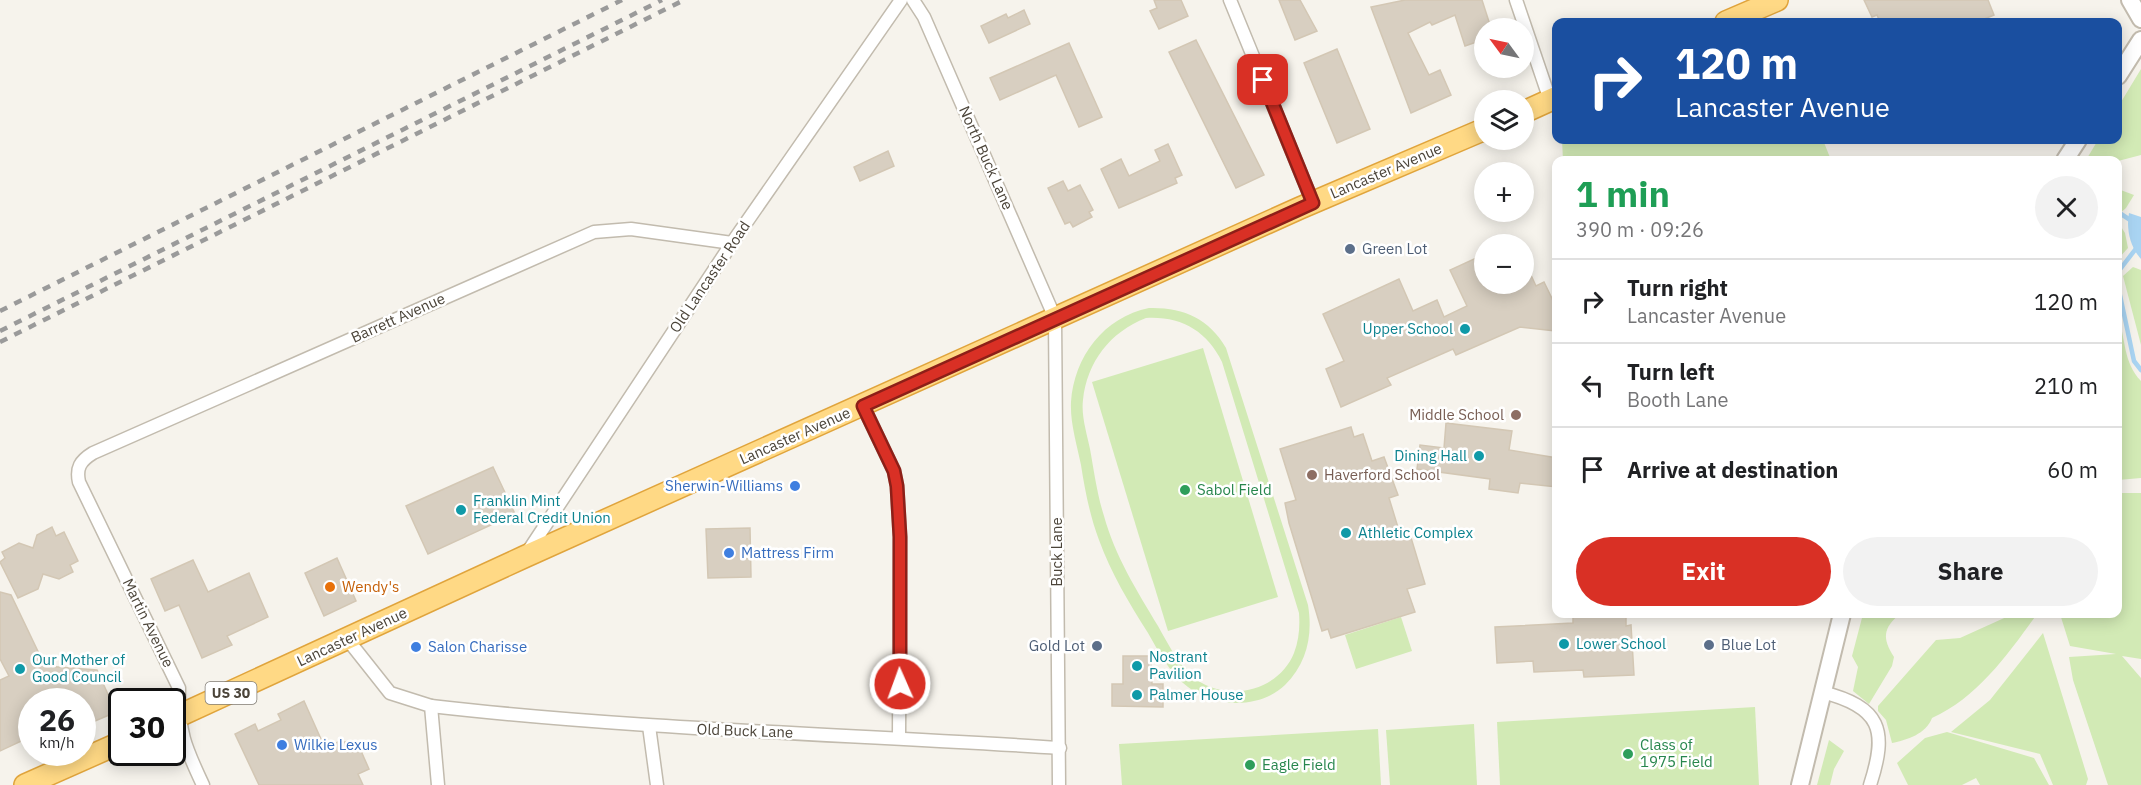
<!DOCTYPE html>
<meta charset="utf-8">
<style>
:root{--surface:#fff;--page:#f2f2f2;--text:#202124;--muted:#757577;--line:#e0e0e0;--accent:#d93025}
body{margin:0;font-family:"IBM Plex Sans",sans-serif;background:var(--page);color:var(--text);height:100vh;display:flex;flex-direction:column;font-size:22px;white-space:nowrap}
*{box-sizing:border-box;margin:0}
p{font-size:20px;color:var(--muted)}
.icon{flex:none;width:33px;height:33px;fill:none;stroke:currentColor;stroke-width:2;stroke-linecap:round;stroke-linejoin:round}
.map{position:relative;flex:1;overflow:hidden}
.side{position:absolute;left:1552px;top:156px;width:570px;height:462px;display:flex;flex-direction:column;background:var(--surface);border-radius:12px;box-shadow:0 3px 15px #0003}
.side>*{flex:none}
.guide{position:absolute;left:1552px;top:18px;width:570px;height:126px;border-radius:12px;box-shadow:0 3px 15px #0003;background:#1a4fa0;color:#fff;overflow:hidden}
.needle{width:39px;rotate:303deg}
.controls{position:absolute;left:1474px;top:18px;display:grid;gap:12px}
.controls a{display:grid;place-items:center;width:60px;height:60px;border-radius:50%;background:var(--surface);box-shadow:0 3px 15px #0003;font-size:30px}
.speed{position:absolute;left:18px;top:688px;display:flex;gap:12px;font-size:30px;font-weight:700;text-align:center}
.speed>*{display:grid;place-content:center;width:78px;height:78px;border-radius:50%;background:var(--surface);box-shadow:0 3px 15px #0003;line-height:1}
.speed small{font-size:15px;font-weight:400}
.speed .limit{border:3px solid #111;border-radius:9px;background:#fff;color:#111}
.pin{position:absolute;display:grid;place-items:center;width:51px;height:51px;color:#fff;margin:-26px;border-radius:12px;box-shadow:0 3px 9px #0006}
.me{position:absolute;width:66px;margin:-33px;rotate:358deg;stroke-linejoin:round;filter:drop-shadow(0 0 4px #0008)}
.turn{display:flex;align-items:center;gap:21px;height:126px;padding:0 24px;font-size:27px}
.turn .icon{width:78px;height:78px;stroke-width:2.5}
.turn b{display:block;font-size:42px;line-height:51px}
.round{display:grid;place-items:center;flex:none;width:63px;height:63px;border-radius:32px;background:var(--page)}
.overview{display:flex;align-items:center;justify-content:space-between;height:102px;padding:0 24px}
h1{font-size:36px;font-weight:700;line-height:45px;color:#1e9e55}
.cta{display:flex;gap:12px;margin-top:auto;padding:12px 24px}
.cta a{flex:1;height:69px;border-radius:36px;background:var(--accent);color:#fff;font-size:24px;font-weight:700;line-height:69px;text-align:center}
.cta a+a{background:var(--page);color:var(--text)}
ul{padding:0;list-style:none}
li{display:flex;align-items:center;gap:18px;height:84px;padding:0 24px;border-top:2px solid var(--line)}
li div{flex:1}
li b{display:block;font-size:22px}
li em{font-style:normal}
.map>svg:first-child{display:block}
.green{fill:#d2eab5;fill-rule:evenodd}
.water{fill:#a9d4f2}
.lines{fill:none;stroke-linecap:round;stroke-linejoin:round}
.stream{stroke:#a9d4f2;stroke-width:4.5}
.building{fill:#d8cfc1;stroke:#d3c7b4;stroke-width:1.5}
.minor-casing{stroke:#c2bbae;stroke-width:15}
.tertiary-casing{stroke:#c2bbae;stroke-width:20}
.trunk-casing{stroke:#e0a43c;stroke-width:24}
.minor{stroke:#fff;stroke-width:12}
.tertiary{stroke:#fff;stroke-width:16}
.trunk{stroke:#ffd985;stroke-width:21}
.rail{stroke:#9a9a9a;stroke-width:4.5;stroke-dasharray:8 8;stroke-linecap:butt}
.route-casing{stroke:#8d1f18;stroke-width:15}
.route{stroke:#d93025;stroke-width:10}
.service-dot{fill:#5c6f8a;stroke:#fff;stroke-width:2}
.culture-dot{fill:#0f9aa8;stroke:#fff;stroke-width:2}
.education-dot{fill:#8d6e63;stroke:#fff;stroke-width:2}
.shop-dot{fill:#3f7fe0;stroke:#fff;stroke-width:2}
.leisure-dot{fill:#2e9e5b;stroke:#fff;stroke-width:2}
.food-dot{fill:#e8710a;stroke:#fff;stroke-width:2}
.labels{text-anchor:middle;stroke-width:5;stroke-linejoin:round;paint-order:stroke}
.shield{fill:#fff;stroke:#817c74;stroke-width:1.5}
.shield-label{font-size:14px;font-weight:bold;fill:#4b4439}
.street-label{font-size:15px;fill:#4b4439;stroke:#fff}
.service-label{font-size:15px;fill:#4e5e75;stroke:#fff;text-anchor:start}
.culture-label{font-size:15px;fill:#0d838f;stroke:#fff;text-anchor:start}
.education-label{font-size:15px;fill:#785e54;stroke:#fff;text-anchor:end}
.shop-label{font-size:15px;fill:#366cbe;stroke:#fff;text-anchor:start}
.leisure-label{font-size:15px;fill:#27864d;stroke:#fff;text-anchor:start}
.food-label{font-size:15px;fill:#c56008;stroke:#fff;text-anchor:start}
</style>
<div class="map">
<svg width="2141" height="785" viewBox="0 0 2141 785">
<rect width="100%" height="100%" fill="#f6f3ec"/>
<g class="green">
<polygon points="2141,69 2141,155 2118,161 2086,160 2098,140 2118,140 2118,107"/>
<polygon points="1562,140 1823,140 1831,160 1563,160"/>
<polygon points="2118,189 2134,195 2126,208 2118,215"/>
<polygon points="2118,222 2125,233 2128,248 2118,259"/>
<polygon points="2133,267 2141,270 2141,345 2123,276"/>
<path d="M 1149,308 C 1182,307 1209,318 1226,348 L 1308,605 C 1313,635 1307,663 1285,685 C 1260,709 1215,708 1188,687 C 1170,674 1159,652 1148,633 C 1129,603 1111,573 1099,540 C 1090,516 1085,491 1081,465 C 1077,445 1070,423 1071,402 C 1074,357 1104,317 1149,308 ZM 1146,318 C 1181,316 1207,331 1222,362 L 1299,613 C 1300,627 1299,640 1294,653 C 1278,693 1222,704 1191,675 C 1177,662 1167,642 1158,626 C 1137,591 1115,556 1104,516 C 1097,494 1094,471 1090,449 C 1087,434 1081,416 1083,400 C 1087,362 1110,332 1146,318 Z"/>
<path d="M 2118,316 C 2126,340 2123,362 2141,381 L 2141,478 L 2118,480 Z"/>
<polygon points="1203,348 1278,597 1168,631 1092,382"/>
<polygon points="2118,493 2141,493 2141,659 2122,656 2141,678 2141,785 2108,785 2073,680 2069,657 2116,654 2070,646 2060,614 2118,614"/>
<path d="M 1863,614 L 1900,614 C 1883,628 1882,638 1894,657 L 1892,666 L 1869,704 L 1853,691 L 1858,667 L 1852,656 Z"/>
<path d="M 2013,614 L 2037,614 C 2008,654 1978,697 1932,718 C 1926,734 1907,740 1892,743 L 1886,720 L 1878,711 L 1878,706 L 1936,640 L 1960,638 Z"/>
<polygon points="1401,617 1412,651 1356,669 1345,635"/>
<polygon points="2043,633 2088,779 2086,785 2053,785 2040,754 1951,732 1990,700"/>
<polygon points="1755,707 1759,785 1500,785 1497,722"/>
<polygon points="1474,724 1477,785 1390,785 1386,730"/>
<polygon points="1378,729 1381,785 1122,785 1119,744"/>
<polygon points="1947,732 2034,758 2049,785 1980,785 1976,778 1962,785 1908,785 1897,763 1925,738"/>
<polygon points="1829,740 1844,751 1834,769 1830,785 1817,785"/>
</g>
<path class="water" d="M 2129,213 L 2141,217 L 2141,259 C 2130,247 2126,229 2129,213 Z"/>
<g class="lines">
<g class="stream">
<polyline points="2118,212 2141,227"/>
<polyline points="2118,272 2141,242"/>
<polyline points="2118,286 2134,361 2141,370"/>
</g>
</g>
<g class="building">
<polygon points="1154,0 1181,0 1188,16 1159,29 1150,11 1157,8"/>
<polygon points="1279,0 1300,0 1317,31 1295,40"/>
<polygon points="1405,0 1482,0 1491,28 1485,28 1485,39 1465,46 1455,15 1432,25 1430,22 1408,33 1429,75 1440,70 1451,95 1411,113 1371,7"/>
<polygon points="1864,0 1988,0 1994,15 1977,22 1880,22 1877,15 1872,17"/>
<polygon points="1024,10 1030,24 989,43 981,26 1006,14 1008,18"/>
<polygon points="1196,40 1264,175 1236,188 1169,52"/>
<polygon points="1069,43 1102,117 1079,127 1056,75 1000,100 990,78"/>
<polygon points="1337,49 1370,129 1337,143 1304,63"/>
<polygon points="1168,144 1182,175 1175,178 1177,183 1119,208 1101,169 1121,159 1129,176 1160,161 1155,150"/>
<polygon points="888,151 894,166 860,181 854,167"/>
<polygon points="1063,181 1068,191 1080,185 1093,210 1089,212 1092,217 1073,227 1070,222 1065,224 1048,188"/>
<polygon points="1485,254 1485,284 1524,284 1524,260 1536,286 1544,282 1557,309 1555,331 1520,327 1456,355 1453,349 1387,378 1391,385 1341,407 1326,369 1344,361 1323,314 1399,279 1413,311 1437,300 1444,317 1467,306 1450,270"/>
<polygon points="1446,423 1512,431 1509,450 1557,458 1557,487 1520,483 1518,493 1489,489 1490,479 1417,469 1420,445 1444,448"/>
<polygon points="1351,427 1354,437 1363,434 1372,461 1384,457 1398,495 1389,498 1400,534 1409,531 1425,584 1407,589 1415,612 1331,638 1328,629 1322,631 1289,523 1285,503 1296,500 1280,449"/>
<polygon points="493,467 515,514 428,554 406,506"/>
<polygon points="52,527 56,536 64,532 78,561 70,565 73,572 59,579 43,574 38,589 18,598 0,562 5,558 2,552 19,543 33,548 37,535"/>
<polygon points="750,528 751,577 708,578 706,529"/>
<polygon points="337,558 356,601 324,616 305,573"/>
<polygon points="193,560 208,592 249,573 268,617 227,636 232,645 202,658 179,605 165,611 151,579"/>
<polygon points="0,592 11,595 45,666 97,670 116,712 88,724 82,711 82,702 32,702 32,736 0,751 0,680 9,676 0,659"/>
<polygon points="1573,614 1626,614 1626,626 1631,625 1634,675 1584,677 1583,670 1534,672 1533,661 1497,663 1495,627 1573,623"/>
<polygon points="1123,656 1151,656 1152,684 1163,684 1163,707 1112,706 1112,684 1123,684"/>
<polygon points="304,701 325,748 338,742 357,742 369,769 358,774 363,785 259,785 235,734 255,724 258,731 281,720 278,714"/>
</g>
<g class="lines">
<g class="minor-casing">
<g id="minor">
<polyline points="913,0 924,17 1055,318 1059,785"/>
<polyline points="1230,0 1313,203"/>
<polyline points="1516,0 1550,100"/>
<polyline points="863,406 894,471 897,486 900,537 899,737"/>
<polyline points="527,553 732,243 901,0"/>
<polyline points="348,640 390,693 431,706 438,785"/>
<path d="M 1822,692 C 1881,707 1888,730 1870,785"/>
<path d="M 431,706 C 640,730 850,734 1060,748"/>
<polyline points="649,726 657,785"/>
<path d="M 203,785 C 185,747 178,731 179,688 L 79,482 C 76,468 80,461 93,453 L 594,232 L 631,229 L 732,243"/>
</g>
</g>
<g class="tertiary-casing">
<g id="tertiary">
<polyline points="2130,0 2141,19"/>
<polyline points="2118,76 2141,40"/>
<polyline points="2065,160 2078,140"/>
<polyline points="1800,785 1842,614"/>
</g>
</g>
<g class="trunk-casing">
<g id="trunk">
<polyline points="1726,22 1777,0"/>
<polyline points="1524,112 1557,97"/>
<polyline points="172,719 524,557 1300,208 1485,129"/>
<polyline points="25,785 122,742"/>
</g>
</g>
<use href="#minor" class="minor"/>
<use href="#tertiary" class="tertiary"/>
<use href="#trunk" class="trunk"/>
<g class="rail">
<polyline points="0,311 622,0"/>
<polyline points="0,331 662,0"/>
<polyline points="0,342 684,0"/>
</g>
</g>
<g class="lines">
<g class="route-casing">
<polyline id="route" points="900,684 900,537 897,486 894,471 863,406 1313,203 1263,80"/>
</g>
<use href="#route" class="route"/>
</g>
<g class="service-dot">
<circle cx="1350" cy="249" r="6"/>
<circle cx="1709" cy="645" r="6"/>
<circle cx="1097" cy="646" r="6"/>
</g>
<g class="culture-dot">
<circle cx="1465" cy="329" r="6"/>
<circle cx="1479" cy="456" r="6"/>
<circle cx="461" cy="510" r="6"/>
<circle cx="1346" cy="533" r="6"/>
<circle cx="1564" cy="644" r="6"/>
<circle cx="1137" cy="666" r="6"/>
<circle cx="20" cy="669" r="6"/>
<circle cx="1137" cy="695" r="6"/>
</g>
<g class="education-dot">
<circle cx="1516" cy="415" r="6"/>
<circle cx="1312" cy="475" r="6"/>
</g>
<g class="shop-dot">
<circle cx="795" cy="486" r="6"/>
<circle cx="729" cy="553" r="6"/>
<circle cx="416" cy="647" r="6"/>
<circle cx="282" cy="745" r="6"/>
</g>
<g class="leisure-dot">
<circle cx="1185" cy="490" r="6"/>
<circle cx="1628" cy="754" r="6"/>
<circle cx="1250" cy="765" r="6"/>
</g>
<circle class="food-dot" cx="330" cy="587" r="6"/>
<g class="labels">
<rect class="shield" x="205.5" y="682" width="51" height="22" rx="4.5"/>
<g class="shield-label">
<text x="231" y="698">US 30</text>
</g>
<g class="street-label">
<text transform="translate(986 158) rotate(66)" y="5">North Buck Lane</text>
<text transform="translate(1386 171) rotate(-23)" y="5">Lancaster Avenue</text>
<text transform="translate(710 277) rotate(-56)" y="5">Old Lancaster Road</text>
<text transform="translate(398 318) rotate(-24)" y="5">Barrett Avenue</text>
<text transform="translate(795 436) rotate(-24)" y="5">Lancaster Avenue</text>
<text transform="translate(1057 552) rotate(-90)" y="5">Buck Lane</text>
<text transform="translate(148 623) rotate(64)" y="5">Martin Avenue</text>
<text transform="translate(352 637) rotate(-25)" y="5">Lancaster Avenue</text>
<text transform="translate(745 731) rotate(2)" y="5">Old Buck Lane</text>
</g>
<g class="service-label">
<text x="1362" y="254">Green Lot</text>
<text x="1721" y="650">Blue Lot</text>
<text x="1085" y="651" text-anchor="end">Gold Lot</text>
</g>
<g class="culture-label">
<text x="1453" y="334" text-anchor="end">Upper School</text>
<text x="1467" y="461" text-anchor="end">Dining Hall</text>
<text x="473" y="506">Franklin Mint<tspan x="473" dy="17">Federal Credit Union</tspan></text>
<text x="1358" y="538">Athletic Complex</text>
<text x="1576" y="649">Lower School</text>
<text x="1149" y="662">Nostrant<tspan x="1149" dy="17">Pavilion</tspan></text>
<text x="32" y="665">Our Mother of<tspan x="32" dy="17">Good Council</tspan></text>
<text x="1149" y="700">Palmer House</text>
</g>
<g class="education-label">
<text x="1504" y="420">Middle School</text>
<text x="1324" y="480" text-anchor="start">Haverford School</text>
</g>
<g class="shop-label">
<text x="783" y="491" text-anchor="end">Sherwin-Williams</text>
<text x="741" y="558">Mattress Firm</text>
<text x="428" y="652">Salon Charisse</text>
<text x="294" y="750">Wilkie Lexus</text>
</g>
<g class="leisure-label">
<text x="1197" y="495">Sabol Field</text>
<text x="1640" y="750">Class of<tspan x="1640" dy="17">1975 Field</tspan></text>
<text x="1262" y="770">Eagle Field</text>
</g>
<g class="food-label">
<text x="342" y="592">Wendy's</text>
</g>
</g>
</svg>
<div class="controls">
<a><svg class="needle" viewBox="-14 -14 28 28"><path d="M0-13l5 13h-10z" fill="#e53935"/><path d="M0 13l5-13h-10z" fill="#757577"/></svg></a>
<a><svg class="icon" aria-label="layers" viewBox="0 0 24 24"><path d="M12 4l9 5-9 5-9-5zM3 14l9 5 9-5"/></svg></a>
<a>+</a>
<a>−</a>
</div>
<div class="speed"><div>26<small>km/h</small></div><div class="limit">30</div></div>
<div class="pin" style="left:1263px;top:80px;background:#d93025"><svg class="icon" aria-label="arrive" viewBox="0 0 24 24"><path d="M6 21V4h12l-3 4 3 4H6"/></svg></div>
<svg class="me" style="left:900px;top:684px" viewBox="-20 -20 40 40"><circle r="17" fill="#d93025" stroke="#fff" stroke-width="3"/><path d="M0-11L8 9 0 5-8 9z" fill="#fff"/></svg>
<div class="guide">
<div class="turn"><svg class="icon" aria-label="right" viewBox="0 0 24 24"><path d="M7 20v-9h11M14 6l5 5-5 5"/></svg><div><b>120 m</b>Lancaster Avenue</div></div>
</div>
<section class="side">
<div class="overview"><div><h1>1 min</h1><p>390 m · 09:26</p></div><a class="round"><svg class="icon" aria-label="close" viewBox="0 0 24 24"><path d="M6 6l12 12M18 6L6 18"/></svg></a></div>
<ul>
<li><svg class="icon" aria-label="right" viewBox="0 0 24 24"><path d="M7 20v-9h11M14 6l5 5-5 5"/></svg><div><b>Turn right</b><p>Lancaster Avenue</p></div><em>120 m</em></li>
<li><svg class="icon" aria-label="left" viewBox="0 0 24 24"><path d="M17 20v-9H6M10 6l-5 5 5 5"/></svg><div><b>Turn left</b><p>Booth Lane</p></div><em>210 m</em></li>
<li><svg class="icon" aria-label="arrive" viewBox="0 0 24 24"><path d="M6 21V4h12l-3 4 3 4H6"/></svg><div><b>Arrive at destination</b></div><em>60 m</em></li>
</ul>
<div class="cta"><a>Exit</a><a>Share</a></div>
</section>
</div>
